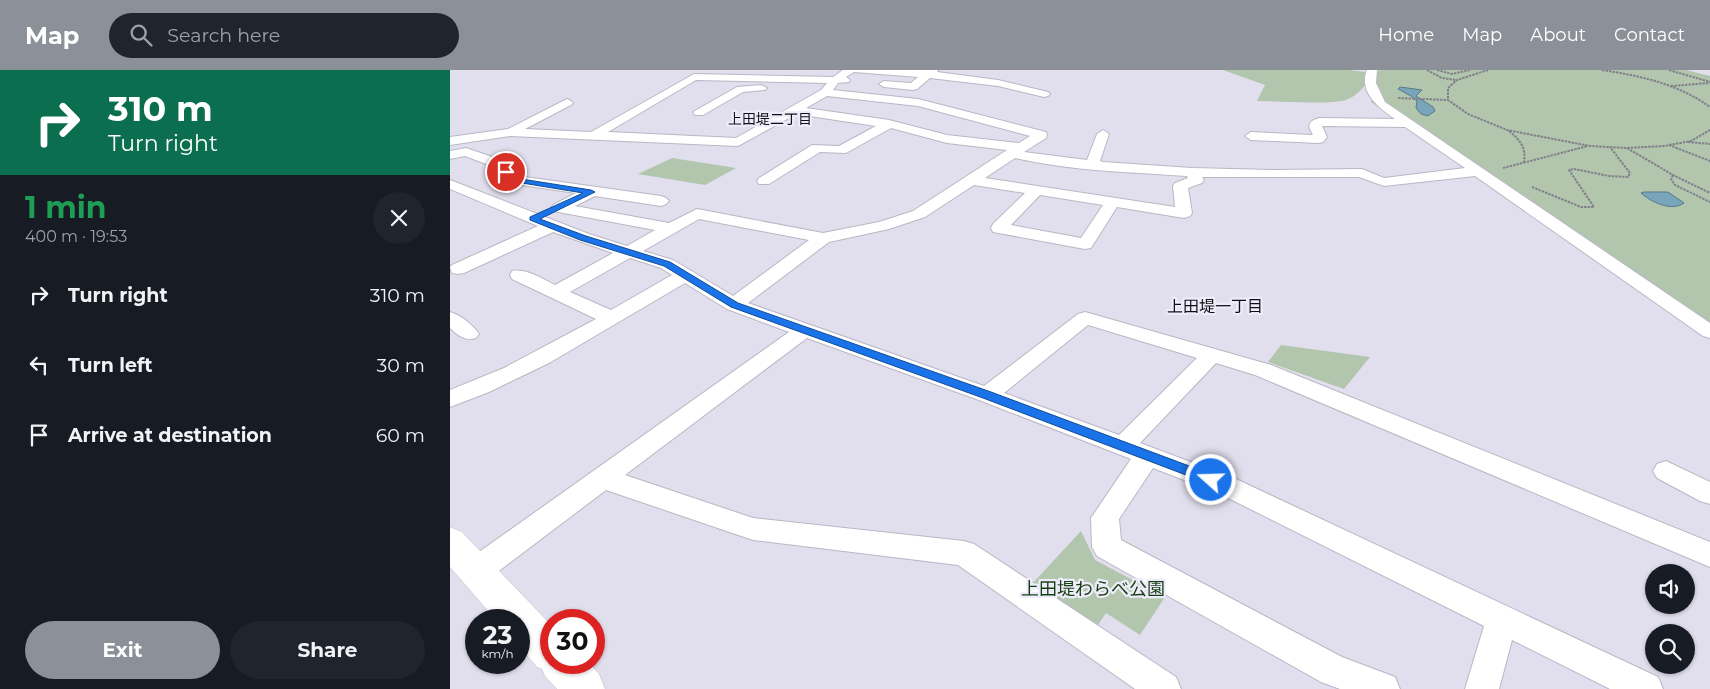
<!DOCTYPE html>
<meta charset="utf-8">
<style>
:root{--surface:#171b24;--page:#20242c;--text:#f1f3f6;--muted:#9ea1a6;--accent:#8c9099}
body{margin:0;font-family:Montserrat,"Noto Sans JP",sans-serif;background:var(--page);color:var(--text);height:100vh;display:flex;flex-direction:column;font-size:19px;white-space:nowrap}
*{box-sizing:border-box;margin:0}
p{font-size:16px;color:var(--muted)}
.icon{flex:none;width:28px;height:28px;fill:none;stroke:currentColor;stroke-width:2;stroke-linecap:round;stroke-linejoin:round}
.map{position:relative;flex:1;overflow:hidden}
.side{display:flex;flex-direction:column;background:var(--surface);width:450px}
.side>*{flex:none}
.hud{background:#0b6e4f;color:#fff;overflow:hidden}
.controls{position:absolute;left:1195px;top:494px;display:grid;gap:10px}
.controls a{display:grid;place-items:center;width:50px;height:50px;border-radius:50%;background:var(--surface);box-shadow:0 1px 4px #0004;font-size:25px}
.speed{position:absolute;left:15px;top:539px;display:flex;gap:10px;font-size:25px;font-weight:700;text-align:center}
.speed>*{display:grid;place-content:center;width:65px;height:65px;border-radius:50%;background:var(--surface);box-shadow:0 1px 4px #0004;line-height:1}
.speed small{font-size:12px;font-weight:400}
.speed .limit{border:8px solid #d22;background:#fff;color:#111}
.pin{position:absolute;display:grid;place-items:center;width:42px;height:42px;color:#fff;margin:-21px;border:2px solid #fff;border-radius:50%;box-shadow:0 1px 5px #0007}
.me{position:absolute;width:55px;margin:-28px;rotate:290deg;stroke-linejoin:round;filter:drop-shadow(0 0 4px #0008)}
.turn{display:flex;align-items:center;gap:18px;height:105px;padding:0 25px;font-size:22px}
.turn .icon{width:65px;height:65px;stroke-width:2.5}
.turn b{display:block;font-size:35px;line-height:42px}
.round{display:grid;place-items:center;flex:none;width:52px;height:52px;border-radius:26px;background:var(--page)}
.summary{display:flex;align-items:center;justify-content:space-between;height:85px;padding:0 25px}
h1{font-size:30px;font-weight:700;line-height:38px;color:#1e9e55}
.action{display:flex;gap:10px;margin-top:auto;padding:10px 25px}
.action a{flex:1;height:58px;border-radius:30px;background:var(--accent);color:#fff;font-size:20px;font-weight:700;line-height:58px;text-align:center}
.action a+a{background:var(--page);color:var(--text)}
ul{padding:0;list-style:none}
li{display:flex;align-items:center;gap:15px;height:70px;padding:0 25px}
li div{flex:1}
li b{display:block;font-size:19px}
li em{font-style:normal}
header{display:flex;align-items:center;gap:30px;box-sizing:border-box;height:70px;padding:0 25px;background:var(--accent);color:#fff}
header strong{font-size:24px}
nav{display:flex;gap:28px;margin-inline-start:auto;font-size:18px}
.search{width:350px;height:45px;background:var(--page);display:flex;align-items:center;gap:12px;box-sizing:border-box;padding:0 18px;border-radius:28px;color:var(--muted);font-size:19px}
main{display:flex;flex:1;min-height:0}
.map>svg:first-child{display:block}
.green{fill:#b1c6ad}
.water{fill:#78a5b9;stroke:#597888}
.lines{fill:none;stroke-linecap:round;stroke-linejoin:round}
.street-casing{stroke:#b9b7c4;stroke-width:2}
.secondary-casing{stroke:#b9b7c4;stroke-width:1}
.path{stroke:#82818b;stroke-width:2;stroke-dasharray:2.5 1;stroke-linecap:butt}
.street{fill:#fff;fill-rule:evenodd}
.secondary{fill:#fff;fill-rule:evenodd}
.route{fill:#1a73e8;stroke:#114b97}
.labels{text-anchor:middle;stroke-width:4.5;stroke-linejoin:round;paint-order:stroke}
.far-neighbourhood-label{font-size:14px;fill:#100f14;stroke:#eeecfa}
.neighbourhood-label{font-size:16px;fill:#100f14;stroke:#eeecfa}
.near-park-label{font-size:18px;fill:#163f11;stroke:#eeecfa}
</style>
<header>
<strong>Map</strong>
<div class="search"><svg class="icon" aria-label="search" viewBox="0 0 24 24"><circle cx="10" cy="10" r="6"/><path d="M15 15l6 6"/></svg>Search here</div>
<nav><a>Home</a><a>Map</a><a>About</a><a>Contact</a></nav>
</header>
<main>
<section class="side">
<div class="hud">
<div class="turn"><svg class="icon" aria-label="right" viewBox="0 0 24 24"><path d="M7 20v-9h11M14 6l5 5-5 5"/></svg><div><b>310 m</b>Turn right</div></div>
</div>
<div class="summary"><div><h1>1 min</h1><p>400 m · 19:53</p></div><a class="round"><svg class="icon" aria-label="close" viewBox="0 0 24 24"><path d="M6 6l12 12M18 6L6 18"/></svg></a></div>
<ul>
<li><svg class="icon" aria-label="right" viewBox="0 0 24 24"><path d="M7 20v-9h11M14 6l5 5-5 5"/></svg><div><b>Turn right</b></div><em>310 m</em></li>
<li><svg class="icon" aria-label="left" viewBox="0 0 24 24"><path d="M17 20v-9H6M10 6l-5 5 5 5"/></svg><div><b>Turn left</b></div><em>30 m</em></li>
<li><svg class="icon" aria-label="arrive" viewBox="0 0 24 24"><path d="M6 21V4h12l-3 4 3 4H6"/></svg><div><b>Arrive at destination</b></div><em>60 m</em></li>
</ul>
<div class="action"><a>Exit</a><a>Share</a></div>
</section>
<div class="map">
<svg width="1260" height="619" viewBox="0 0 1260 619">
<rect width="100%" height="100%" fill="#e1dfed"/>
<g class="green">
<path d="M 773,0 L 899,0 L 923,3 C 918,13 908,26 896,30 C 875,35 830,31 807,31 L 815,15 Z"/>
<polygon points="929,0 1236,0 1260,6 1260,268 921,32 924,10"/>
<polygon points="222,88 286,98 255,115 188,104"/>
<polygon points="831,275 920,287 894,319 818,292"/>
<polygon points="631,461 645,490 715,527 690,565 656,543 648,555 583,513"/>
</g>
<g class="water">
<polygon points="950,17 972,20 966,26 983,37 985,41 978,46 971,44 966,38 967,31 961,26 948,19"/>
<path d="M 1194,122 L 1218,122 L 1234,133 C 1221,142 1201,132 1191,123 Z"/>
</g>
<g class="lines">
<g class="street-casing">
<g id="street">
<path d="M 393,0 L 488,0 L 487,2 L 548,10 L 598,22 L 600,24 L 598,26 L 594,27 L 548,16 L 480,8 L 467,19 L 463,20 L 434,17 L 429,14 L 434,11 L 461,13 L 468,7 L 404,2 L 396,7 L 400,10 L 399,12 L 388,13 L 383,20 L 468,29 L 596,62 L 597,65 L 596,68 L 574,82 L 637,90 L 647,64 L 653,60 L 659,64 L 650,91 L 653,92 L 742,98 L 823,100 L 912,99 L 934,108 L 1015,98 L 955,57 L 872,56 L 877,67 L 873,72 L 868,73 L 801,70 L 795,66 L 801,62 L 863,65 L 859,57 C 860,51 863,50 869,48 L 945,49 C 929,38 908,22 917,0 L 927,0 L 926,13 L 935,32 L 1260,253 L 1260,268 L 1253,266 L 1025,106 L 934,116 L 909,107 L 752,107 L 754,110 L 752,113 L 738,118 L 742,143 L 740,146 L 734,148 L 667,137 L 641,178 L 635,179 L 543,162 L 541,158 L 543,154 L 575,123 L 524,115 L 475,147 L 439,159 L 379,172 L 298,233 L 534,316 L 628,244 L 635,242 L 821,295 L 1260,472 L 1260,497 L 805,305 L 766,293 L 690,373 L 786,409 L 1208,607 L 1213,619 L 1160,619 L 1062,570 L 1049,619 L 1015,619 L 1034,556 L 768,423 L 703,398 L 669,449 L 671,470 L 892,587 L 945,607 L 950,619 L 890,619 L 871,612 L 647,486 L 642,477 L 641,448 L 681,389 L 529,330 L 357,268 L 175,405 L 303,448 L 514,471 L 524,474 L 726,607 L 731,619 L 685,619 L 508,495 L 303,470 L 156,420 L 37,510 L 26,514 L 15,510 L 11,501 L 15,492 L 339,262 L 277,239 L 235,213 L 99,293 L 39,322 L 0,337 L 0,320 L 54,298 L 146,249 L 62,209 L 60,205 L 62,201 C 77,198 92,209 105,215 L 163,183 L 103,162 L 14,203 L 8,204 L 2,203 L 0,197 L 2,195 L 88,156 L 0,119 L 0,110 L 139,164 L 177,176 L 205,160 L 103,141 L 101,138 L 103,135 L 126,123 L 58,113 L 44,97 L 15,86 L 0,89 L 0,81 L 16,78 L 54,91 L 68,106 L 211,126 L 216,128 L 219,131 L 216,134 L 211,136 L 145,126 L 125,136 L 219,153 L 247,139 L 373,163 L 429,152 L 463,141 L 557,80 L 497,73 L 441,58 L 396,83 L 370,82 L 319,114 L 309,114 L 307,111 L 309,108 L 362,75 L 389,76 L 426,56 L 346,44 L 288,76 L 60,66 L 0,75 L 0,67 L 58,59 L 117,29 L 121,31 L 123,33 L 121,35 L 75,59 L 141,62 L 244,4 L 383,7 ZM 246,10 L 377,13 L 371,20 L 286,68 L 158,62 ZM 377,26 L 468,36 L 580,66 L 569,73 L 497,65 L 439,50 L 356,38 ZM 565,88 C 621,101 680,102 737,106 L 738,108 L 725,113 L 723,116 L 725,137 L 535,108 ZM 590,125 L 653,135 L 631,168 L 561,155 ZM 249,149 L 359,170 L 283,226 L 223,190 L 193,181 ZM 180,188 L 211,198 L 222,205 L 161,240 L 120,222 ZM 638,255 L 747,288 L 669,365 L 554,323 Z"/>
<polygon points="311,15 317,18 315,20 293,22 253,45 245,45 243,42 287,17"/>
<path d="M 0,242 C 11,245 23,255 29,264 L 26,268 C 14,271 9,266 0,258 Z"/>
<polygon points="1216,391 1260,412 1260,434 1250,431 1207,408 1203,401 1207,394"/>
</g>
</g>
<g class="secondary-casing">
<polygon id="secondary" points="0,457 12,462 101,555 101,592 138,592 149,604 155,619 107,619 95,606 92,599 87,597 69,576 69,550 46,550 0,497"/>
</g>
<g class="path">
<polyline points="977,0 992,8 1006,10"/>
<polyline points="987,0 1002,4 1020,0"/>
<polyline points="1038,0 1007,10 998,18 998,30 1018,44 1057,60 1140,76 1177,78 1214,76 1241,71 1260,60"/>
<path d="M 1152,0 C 1191,6 1228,14 1260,37"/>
<polyline points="1219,0 1260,12"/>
<polyline points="1221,16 1259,13"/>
<polyline points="948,28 998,30"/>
<path d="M 1059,61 C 1071,71 1076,77 1074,93"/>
<polyline points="1238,72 1260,74"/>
<polyline points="1219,75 1260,91"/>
<polyline points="1177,78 1223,105 1260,123"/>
<polyline points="1053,98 1138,76"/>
<polyline points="1223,105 1221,109 1225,115 1260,132"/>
<polyline points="1082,117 1131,137 1144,137 1119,100 1124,99 1159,106 1178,107 1180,103 1160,77"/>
</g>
<use href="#street" class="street"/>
<use href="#secondary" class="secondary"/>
</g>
<polygon class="route" points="56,99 65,108 141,120 145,122 90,149 136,166 220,192 288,233 541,322 766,406 768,410 766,413 757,413 533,328 281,237 214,196 130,170 80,150 80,147 133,123 60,111 52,102"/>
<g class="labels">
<g class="far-neighbourhood-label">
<text x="320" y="54">上田堤二丁目</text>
</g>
<g class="neighbourhood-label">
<text x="765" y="242">上田堤一丁目</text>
</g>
<g class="near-park-label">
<text x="643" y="525">上田堤わらべ公園</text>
</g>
</g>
</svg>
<div class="controls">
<a><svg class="icon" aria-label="sound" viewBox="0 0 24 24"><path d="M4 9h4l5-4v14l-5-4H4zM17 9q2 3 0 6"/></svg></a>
<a><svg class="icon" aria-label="search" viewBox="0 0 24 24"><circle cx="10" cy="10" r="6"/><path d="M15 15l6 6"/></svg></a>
</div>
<div class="speed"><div>23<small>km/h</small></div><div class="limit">30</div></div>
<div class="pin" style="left:56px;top:102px;background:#d93025"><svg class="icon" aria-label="arrive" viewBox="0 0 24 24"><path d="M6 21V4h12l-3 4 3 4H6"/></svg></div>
<svg class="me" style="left:761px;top:410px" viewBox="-20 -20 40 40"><circle r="17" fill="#1a73e8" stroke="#fff" stroke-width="3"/><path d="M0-11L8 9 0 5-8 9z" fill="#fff"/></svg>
</div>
</main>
